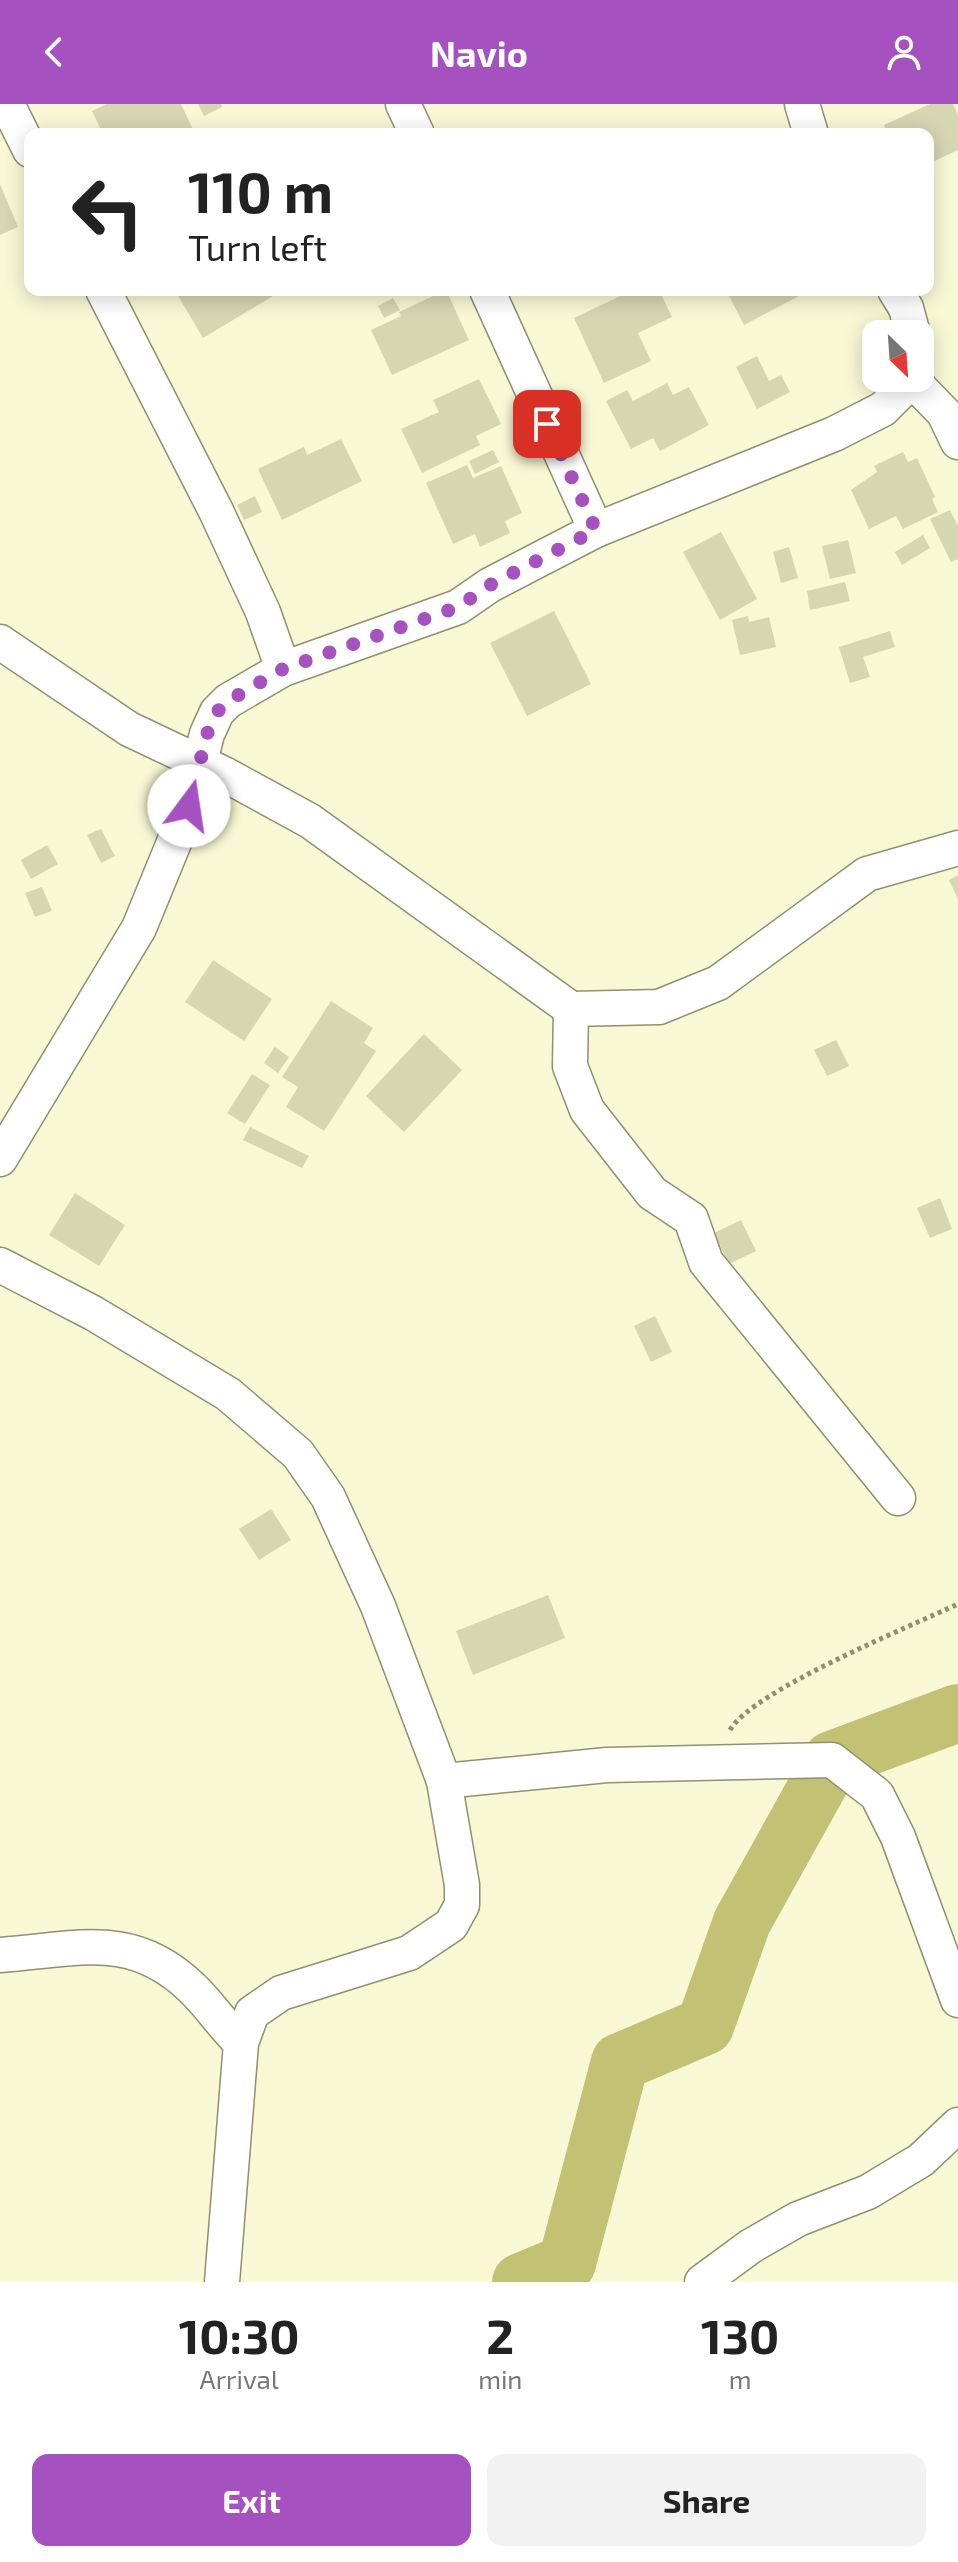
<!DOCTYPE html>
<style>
:root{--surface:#fff;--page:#f2f2f2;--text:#222;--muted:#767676;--accent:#a551c0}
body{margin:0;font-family:"Exo 2",sans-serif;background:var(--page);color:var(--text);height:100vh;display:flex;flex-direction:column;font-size:30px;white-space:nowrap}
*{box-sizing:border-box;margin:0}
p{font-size:26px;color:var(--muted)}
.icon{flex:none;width:44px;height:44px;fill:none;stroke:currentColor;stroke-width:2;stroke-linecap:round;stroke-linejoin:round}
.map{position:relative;height:2178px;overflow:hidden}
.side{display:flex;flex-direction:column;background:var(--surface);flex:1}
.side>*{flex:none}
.top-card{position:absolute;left:24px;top:24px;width:910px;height:168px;border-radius:16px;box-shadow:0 4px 20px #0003;background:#fff;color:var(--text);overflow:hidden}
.needle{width:52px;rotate:155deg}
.buttons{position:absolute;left:862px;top:216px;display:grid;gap:16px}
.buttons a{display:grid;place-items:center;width:72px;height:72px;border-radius:16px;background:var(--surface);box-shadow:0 4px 20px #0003;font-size:40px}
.pin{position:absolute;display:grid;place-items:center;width:68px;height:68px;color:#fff;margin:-34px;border-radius:16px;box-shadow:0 4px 12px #0006}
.me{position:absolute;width:88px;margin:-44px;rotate:14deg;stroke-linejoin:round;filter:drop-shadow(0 0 6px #0008)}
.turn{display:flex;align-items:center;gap:28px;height:168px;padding:0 32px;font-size:36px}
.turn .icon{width:104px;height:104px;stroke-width:2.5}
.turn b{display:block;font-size:56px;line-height:68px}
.eta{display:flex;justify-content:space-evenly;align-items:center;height:136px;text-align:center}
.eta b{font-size:48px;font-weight:700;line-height:56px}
.button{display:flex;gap:16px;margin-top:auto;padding:16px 32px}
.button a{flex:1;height:92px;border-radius:16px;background:var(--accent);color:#fff;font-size:32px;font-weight:700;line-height:92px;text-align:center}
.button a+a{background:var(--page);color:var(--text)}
header{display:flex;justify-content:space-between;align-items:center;height:104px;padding:0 32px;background:var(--accent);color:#fff;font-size:36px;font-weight:700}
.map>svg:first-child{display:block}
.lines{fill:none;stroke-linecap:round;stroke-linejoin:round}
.river{stroke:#c3c174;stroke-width:58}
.building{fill:#d6d6b3}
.minor-casing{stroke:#908f6f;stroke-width:37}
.path{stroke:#8f8f77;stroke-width:5;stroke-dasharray:4 4;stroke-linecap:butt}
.minor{stroke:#fff;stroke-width:34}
.route{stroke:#a551c0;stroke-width:14;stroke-dasharray:0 25.2}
</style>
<header><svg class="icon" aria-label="back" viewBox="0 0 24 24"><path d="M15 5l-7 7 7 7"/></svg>Navio<svg class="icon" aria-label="person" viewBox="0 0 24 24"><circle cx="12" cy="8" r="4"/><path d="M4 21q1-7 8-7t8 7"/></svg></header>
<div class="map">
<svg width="958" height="2178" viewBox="0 0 958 2178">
<rect width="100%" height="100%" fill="#f8f8d5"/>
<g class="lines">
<polyline class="river" points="521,2178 567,2159 620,1958 705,1922 742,1818 832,1656 958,1609"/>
</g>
<g class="building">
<polygon points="107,0 181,0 195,30 103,30 92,7"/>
<polygon points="198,0 221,0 222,3 204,12"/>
<polygon points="930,0 953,0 958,11 958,46 928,60 928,30 888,30 884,21"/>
<polygon points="0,80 18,123 0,131"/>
<polygon points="184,186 270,186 273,192 203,234 177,190"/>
<polygon points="446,186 469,236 392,271 371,226 401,212 399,208"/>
<polygon points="633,186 659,186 672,213 638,229 651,257 604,279 574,214"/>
<polygon points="726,186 797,186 799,192 744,221"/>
<polygon points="393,194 400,206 384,214 378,202"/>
<polygon points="757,252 769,277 781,271 790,288 757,305 736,263"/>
<polygon points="479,275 501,320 476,332 480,341 422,369 401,325 439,308 433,296"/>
<polygon points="667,279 673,291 689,283 709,321 660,347 653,334 631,345 606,297 627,286 633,297"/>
<polygon points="341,335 362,377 282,416 258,365 304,343 307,351"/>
<polygon points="493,346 499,358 475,370 469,357"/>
<polygon points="903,348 908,358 917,354 935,393 932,395 938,408 903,425 896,412 869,425 851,386 877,368 874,362"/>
<polygon points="467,361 473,374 501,362 522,409 505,417 510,429 480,443 475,430 453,440 426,379"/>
<polygon points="255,392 262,408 244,416 237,401"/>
<polygon points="950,406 958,422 958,455 951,458 930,415"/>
<polygon points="721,428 757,495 720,516 683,448"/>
<polygon points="923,431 930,444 902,461 895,448"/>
<polygon points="848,436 856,469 830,475 822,442"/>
<polygon points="789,443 798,474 781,479 773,448"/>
<polygon points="845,478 850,497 810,506 807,487"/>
<polygon points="554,507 591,580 527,612 490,539"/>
<polygon points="748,512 749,518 769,513 776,543 740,551 732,516"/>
<polygon points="890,527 895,543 863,553 870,573 850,579 839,543"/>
<polygon points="101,725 115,752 101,759 87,731"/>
<polygon points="47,741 58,760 31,775 21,756"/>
<polygon points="958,771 958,795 949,776"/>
<polygon points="42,783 52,807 35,813 25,789"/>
<polygon points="213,856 272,895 244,937 185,898"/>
<polygon points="331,897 373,924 364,939 376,947 324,1027 286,1003 298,983 282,973"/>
<polygon points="424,930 462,966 404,1028 366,992"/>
<polygon points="836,936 849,962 827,972 814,946"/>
<polygon points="275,943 289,953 278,969 264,959"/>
<polygon points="252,970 270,981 245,1020 227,1009"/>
<polygon points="250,1023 309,1052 302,1064 243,1036"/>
<polygon points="75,1089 125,1121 99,1162 49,1131"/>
<polygon points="940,1094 952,1125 930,1134 917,1104"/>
<polygon points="741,1116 756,1147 729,1160 714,1129"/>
<polygon points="655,1212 672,1248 651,1258 634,1222"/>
<polygon points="271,1405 291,1436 259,1456 239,1425"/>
<polygon points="548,1491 565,1534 473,1571 456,1527"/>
</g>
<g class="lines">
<g class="minor-casing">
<g id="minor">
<polyline points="7,0 30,46"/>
<polyline points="403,0 417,30"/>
<polyline points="802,0 811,30"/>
<polyline points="103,186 216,407 263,508 283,565"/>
<polyline points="487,186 596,426"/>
<polyline points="895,186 906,204 913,230"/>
<polyline points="914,278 944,309 958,338"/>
<polyline points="0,538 129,625 224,670 310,717 571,905 659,903 718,879 867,770 958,744"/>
<polyline points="571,905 570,962 587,1006 652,1089 691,1115 706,1158 898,1394"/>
<polyline points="0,1055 139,824 189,702 207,630 217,608 228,597 283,565 458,503 490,481 596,426 834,330 883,305 914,274"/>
<polyline points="0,1161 93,1209 228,1290 298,1350 328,1393 378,1502 444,1677 462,1781 462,1801 451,1821 409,1849 281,1889 252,1909 241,1939 222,2178"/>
<polyline points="444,1677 607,1661 832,1656 877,1691 898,1733 958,1896"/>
<path d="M 0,1851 C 76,1846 131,1825 192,1884 C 210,1901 223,1922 241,1939"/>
<polyline points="702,2178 751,2142 798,2115 868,2088 921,2056 958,2021"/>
</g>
</g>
<path class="path" d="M 730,1626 C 752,1587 911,1522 958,1500"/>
<use href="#minor" class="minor"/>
</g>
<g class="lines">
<polyline class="route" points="189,702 207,630 217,608 228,597 283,565 458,503 490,481 596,426 547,320"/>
</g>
</svg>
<div class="buttons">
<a><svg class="needle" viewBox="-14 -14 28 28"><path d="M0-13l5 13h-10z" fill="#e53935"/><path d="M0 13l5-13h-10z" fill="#767676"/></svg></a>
</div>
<div class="pin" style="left:547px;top:320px;background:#d93025"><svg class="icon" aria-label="arrive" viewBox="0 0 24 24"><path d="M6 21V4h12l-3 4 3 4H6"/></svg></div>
<svg class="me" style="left:189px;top:702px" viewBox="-20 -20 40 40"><circle r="19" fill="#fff"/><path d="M0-13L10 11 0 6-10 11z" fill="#a551c0"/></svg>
<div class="top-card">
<div class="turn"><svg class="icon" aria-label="left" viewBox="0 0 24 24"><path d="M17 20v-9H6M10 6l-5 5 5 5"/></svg><div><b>110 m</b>Turn left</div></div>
</div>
</div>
<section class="side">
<div class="eta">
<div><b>10:30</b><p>Arrival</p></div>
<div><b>2</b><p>min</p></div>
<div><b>130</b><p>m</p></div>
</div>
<div class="button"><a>Exit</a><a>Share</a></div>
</section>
